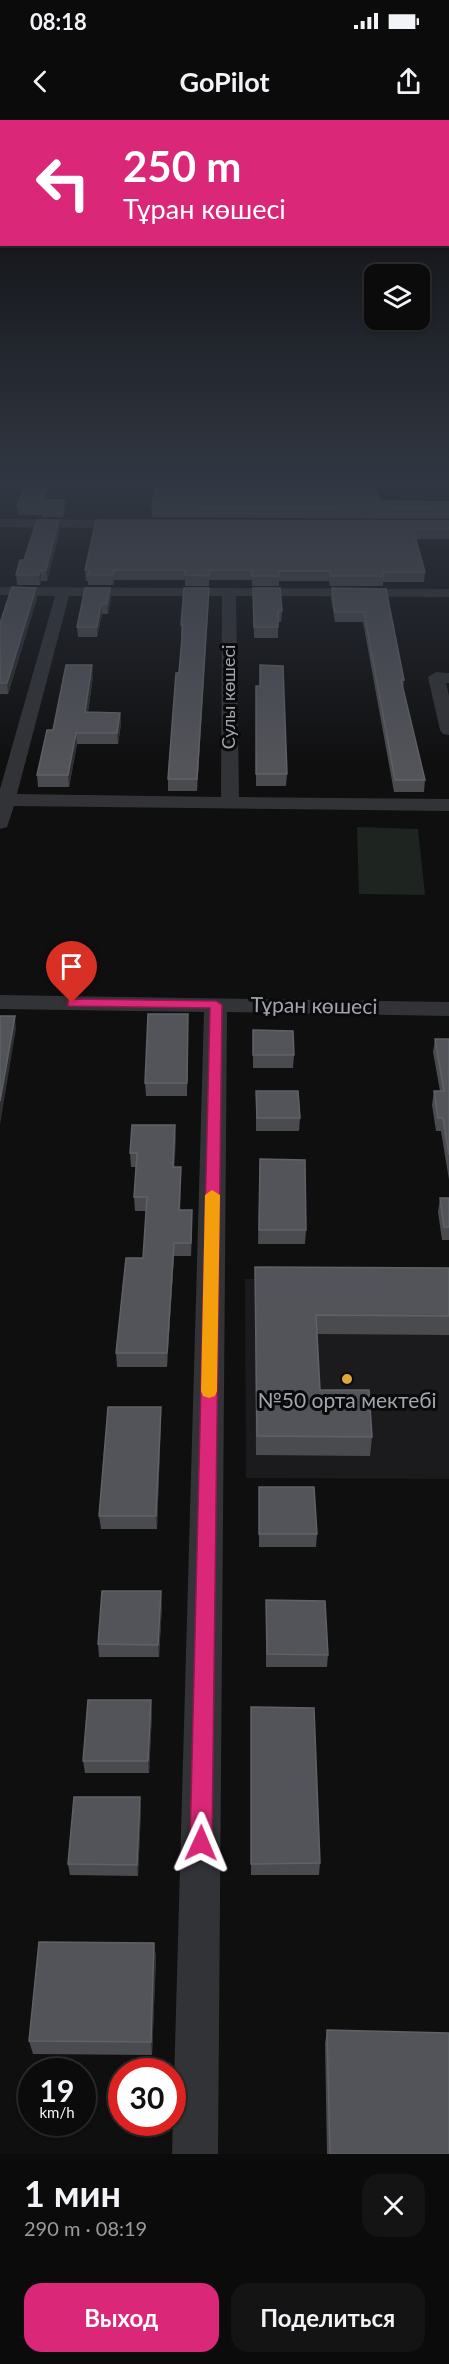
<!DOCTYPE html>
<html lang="ru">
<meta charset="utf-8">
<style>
:root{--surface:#0b0b0c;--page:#141415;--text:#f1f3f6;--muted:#9a9b9d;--line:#2b2b2d;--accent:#db2777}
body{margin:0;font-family:Lato,sans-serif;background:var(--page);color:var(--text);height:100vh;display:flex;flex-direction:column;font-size:22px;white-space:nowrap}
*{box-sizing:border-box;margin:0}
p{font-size:20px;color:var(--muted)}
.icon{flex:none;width:33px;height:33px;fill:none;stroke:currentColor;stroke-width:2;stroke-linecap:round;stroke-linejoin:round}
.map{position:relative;height:2034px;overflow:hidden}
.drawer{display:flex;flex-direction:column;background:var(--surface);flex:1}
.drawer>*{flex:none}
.hud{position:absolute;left:0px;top:0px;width:450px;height:126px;box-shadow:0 2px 4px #0004,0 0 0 2px var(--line);background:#db2777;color:#fff;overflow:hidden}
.buttons{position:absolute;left:364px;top:144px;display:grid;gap:12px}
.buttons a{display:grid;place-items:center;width:66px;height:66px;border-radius:12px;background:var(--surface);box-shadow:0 2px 4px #0004,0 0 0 2px var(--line);font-size:30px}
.speed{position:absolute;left:18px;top:1938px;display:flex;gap:12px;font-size:30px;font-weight:700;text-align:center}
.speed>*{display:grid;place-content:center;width:78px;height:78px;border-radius:50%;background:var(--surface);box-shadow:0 2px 4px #0004,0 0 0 2px var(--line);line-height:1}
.speed small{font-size:15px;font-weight:400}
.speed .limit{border:9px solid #d22;background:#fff;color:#111}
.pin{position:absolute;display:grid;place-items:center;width:51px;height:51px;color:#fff;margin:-62px -26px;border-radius:50% 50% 50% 0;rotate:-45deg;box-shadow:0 0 6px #0007}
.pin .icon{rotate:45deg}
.me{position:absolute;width:66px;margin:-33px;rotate:1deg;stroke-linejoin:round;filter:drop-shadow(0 0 4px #0008)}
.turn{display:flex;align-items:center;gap:21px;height:126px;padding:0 24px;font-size:27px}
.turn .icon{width:78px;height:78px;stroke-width:2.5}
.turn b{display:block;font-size:42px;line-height:51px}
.round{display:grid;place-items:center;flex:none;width:63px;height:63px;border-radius:18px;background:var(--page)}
.headline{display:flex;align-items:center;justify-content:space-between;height:102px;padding:0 24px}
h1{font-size:36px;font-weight:700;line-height:45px}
.cta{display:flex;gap:12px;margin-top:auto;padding:12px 24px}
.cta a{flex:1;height:69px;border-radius:18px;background:var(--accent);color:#fff;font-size:24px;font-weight:700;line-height:69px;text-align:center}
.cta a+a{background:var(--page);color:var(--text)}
.status{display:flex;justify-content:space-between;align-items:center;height:42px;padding:0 30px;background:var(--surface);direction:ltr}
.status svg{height:16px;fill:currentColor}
header{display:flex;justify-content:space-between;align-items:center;height:78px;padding:0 24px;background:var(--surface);font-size:27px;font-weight:700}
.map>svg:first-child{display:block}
.built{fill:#1b1b1d}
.green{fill:#1e241f}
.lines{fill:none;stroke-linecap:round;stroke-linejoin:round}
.minor{fill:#323337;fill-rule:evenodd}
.wall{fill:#4a4b4f}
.shaded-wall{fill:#2e2f32}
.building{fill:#53545a;stroke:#5f6167;stroke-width:1.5}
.route{fill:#db2777;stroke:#8e194d;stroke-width:1.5}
.slow{fill:#f59e0b}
.poi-dot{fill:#ddaa3a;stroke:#0a0a0b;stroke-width:2}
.labels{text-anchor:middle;stroke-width:6;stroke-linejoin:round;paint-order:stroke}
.far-street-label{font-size:18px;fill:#a1a5af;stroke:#0a0a0b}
.street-label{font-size:21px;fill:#a1a5af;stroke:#0a0a0b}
.poi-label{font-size:21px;fill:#a1a5af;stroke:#0a0a0b}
</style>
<div class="status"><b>08:18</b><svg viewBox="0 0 49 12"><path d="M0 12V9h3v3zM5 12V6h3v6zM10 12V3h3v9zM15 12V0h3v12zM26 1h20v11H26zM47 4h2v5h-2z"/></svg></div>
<header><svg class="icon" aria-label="back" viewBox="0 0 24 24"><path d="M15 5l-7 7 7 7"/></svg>GoPilot<svg class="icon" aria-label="share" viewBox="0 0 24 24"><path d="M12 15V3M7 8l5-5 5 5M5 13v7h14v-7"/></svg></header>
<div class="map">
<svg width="449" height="2034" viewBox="0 0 449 2034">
<rect width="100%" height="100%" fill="#0f0f10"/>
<polygon class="built" points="245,1159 449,1160 449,1359 246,1358"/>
<polygon class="green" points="357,707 418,709 425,775 359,774"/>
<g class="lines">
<g class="minor">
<polygon points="0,399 129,400 136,404 129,408 0,407"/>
<path d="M 0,467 L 449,469 L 449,477 L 236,476 L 239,677 L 449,679 L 449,691 L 14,686 L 7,707 L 0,709 L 0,669 L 55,476 L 0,475 ZM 69,476 L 222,476 L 221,677 L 17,674 Z"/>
<polygon points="436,552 449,553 449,563 446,563 449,576 449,615 443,614 440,610 428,557"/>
<polygon points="0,875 449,882 449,896 227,892 218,2034 172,2034 204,892 0,889"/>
</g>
</g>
<g class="wall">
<polygon points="45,380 65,380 65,390 63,397 42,397 42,394 41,395 18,395 17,386"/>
<polygon points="379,381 449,382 449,399 152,397 152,388"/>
<polygon points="449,401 449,419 416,419 425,452 424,462 383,462 383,466 330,466 329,461 279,461 279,466 252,466 252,460 209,460 209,466 185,466 185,460 114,460 113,465 88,465 88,461 86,461 85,450"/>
<polygon points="60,410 47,461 41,461 40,465 17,465 16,455 24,440"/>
<polygon points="110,468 111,478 108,494 102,494 97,517 78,517 77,507"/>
<polygon points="209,468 197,671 168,671 168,659 182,516 181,516 181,505"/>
<polygon points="332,468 386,469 404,560 403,568 425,660 424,672 394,672 363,502 335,502 331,479"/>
<polygon points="37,478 8,574 0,574 0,503"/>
<polygon points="253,478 282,491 281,502 278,502 278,518 254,518"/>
<polygon points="93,556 88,592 120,593 121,604 118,624 77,624 69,667 38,667 37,655 53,610"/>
<polygon points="256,566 287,654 286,666 256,666"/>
<polygon points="188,894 187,976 146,976 145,963"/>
<polygon points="253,910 294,935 293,948 253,948"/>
<polygon points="435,919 449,919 449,1060 441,1011 436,1011 432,985 434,971 440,971 433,932"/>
<polygon points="256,971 300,998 299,1011 256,1011"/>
<polygon points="175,1005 174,1047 181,1047 180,1090 192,1104 191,1136 174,1136 167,1247 117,1247 116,1233 143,1138 146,1091 135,1091 134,1077 136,1047 131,1047 130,1033"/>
<polygon points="260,1039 306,1110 305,1124 258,1124"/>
<polygon points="440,1078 449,1078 449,1120 442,1120 438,1092"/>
<polygon points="255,1147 449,1148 449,1215 317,1214 320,1270 372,1317 370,1336 256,1335"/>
<polygon points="161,1300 157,1409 101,1409 99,1396"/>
<polygon points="259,1367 317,1414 316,1427 259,1427"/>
<polygon points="266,1480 328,1535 327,1547 266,1547"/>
<polygon points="162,1484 159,1537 99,1537 98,1524"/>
<polygon points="152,1593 149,1653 85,1653 83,1641"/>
<polygon points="251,1600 320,1743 319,1755 251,1755"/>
<polygon points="141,1689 138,1756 70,1755 68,1744"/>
<polygon points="154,1823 156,1838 152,1935 33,1934 29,1921"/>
<polygon points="327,1910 449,2034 327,2034 325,1923"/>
</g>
<g class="shaded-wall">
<polygon points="48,360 51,360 43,387 41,387 41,395 40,386"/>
<polygon points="65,380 65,390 63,397 63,387"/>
<polygon points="59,400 60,410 47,461 46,450"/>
<polygon points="41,450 41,461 40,465 39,455"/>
<polygon points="36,468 37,478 8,574 7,563"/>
<polygon points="110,468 111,478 108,494 107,484"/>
<polygon points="209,468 209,478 197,671 197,659"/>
<polygon points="101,484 102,494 97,517 97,507"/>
<polygon points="92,545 93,556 86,604 85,592"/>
<polygon points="120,593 121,604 118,624 117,613"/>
<polygon points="76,613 77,624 69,667 68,655"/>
<polygon points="15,896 16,909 0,1005 0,981"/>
<polygon points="175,1005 176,1019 174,1061 173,1047"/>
<polygon points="181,1047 181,1061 180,1104 179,1090"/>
<polygon points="192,1090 192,1104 191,1136 191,1123"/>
<polygon points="174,1123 174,1136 167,1247 167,1233"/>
<polygon points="161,1287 161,1300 157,1409 156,1396"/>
<polygon points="161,1471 162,1484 159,1537 158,1525"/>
<polygon points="151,1580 152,1593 149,1653 148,1641"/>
<polygon points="140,1677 141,1689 138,1756 137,1745"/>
<polygon points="154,1823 156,1838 152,1935 151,1922"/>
</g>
<g class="building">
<polygon points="27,360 48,360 40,386 17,386"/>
<polygon points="155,360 374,360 379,381 449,382 449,389 152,388"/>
<polygon points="43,380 65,380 63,387 41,387"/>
<polygon points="37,400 59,400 46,450 41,450 39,455 16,455 20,440 24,440"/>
<polygon points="96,400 449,401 449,409 413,409 425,452 383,452 384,456 330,456 330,451 279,451 279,456 252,456 252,450 209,450 209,456 185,455 185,450 113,450 113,455 88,455 89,450 85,450"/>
<polygon points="12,467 36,468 7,563 0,563 0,503"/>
<polygon points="85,468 110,468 107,484 101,484 97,507 77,507"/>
<polygon points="184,468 209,468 197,659 168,659 174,579 176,553 179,553 183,505 181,505"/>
<polygon points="253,468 280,468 282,491 278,491 278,507 254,507"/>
<polygon points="332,468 386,469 404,560 401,560 425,660 395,660 364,492 335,492"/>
<polygon points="66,545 92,545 85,592 120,593 117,613 76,613 68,655 37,655 47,610 53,610"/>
<polygon points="260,545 283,546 287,654 256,654 256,566 260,566"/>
<polygon points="148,894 188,894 187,963 145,963"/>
<polygon points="0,896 15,896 0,981"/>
<polygon points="253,910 293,911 294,935 253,935"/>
<polygon points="435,919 449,919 449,1035 443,998 438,998 434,971 444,971"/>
<polygon points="256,971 298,971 300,998 257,998"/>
<polygon points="132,1005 175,1005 173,1047 181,1047 179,1090 192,1090 191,1123 174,1123 167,1233 116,1233 126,1138 143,1138 147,1077 134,1077 137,1033 130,1033"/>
<polygon points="260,1039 305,1040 306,1110 259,1110"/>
<polygon points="440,1078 449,1078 449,1107 444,1107"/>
<polygon points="255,1147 449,1148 449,1196 316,1195 320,1270 369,1270 372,1317 257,1316"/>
<polygon points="108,1287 161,1287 156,1396 99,1396"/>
<polygon points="259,1367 314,1367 317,1414 259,1414"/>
<polygon points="102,1471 161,1471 158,1525 98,1524"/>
<polygon points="266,1480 325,1481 328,1535 267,1534"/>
<polygon points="88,1580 151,1580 148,1641 83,1641"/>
<polygon points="251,1587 314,1588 320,1743 251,1744"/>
<polygon points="74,1677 140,1677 137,1745 68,1744"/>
<polygon points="39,1822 154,1823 151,1922 29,1921"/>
<polygon points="327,1910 449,1913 449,2034 330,2034"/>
</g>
<linearGradient id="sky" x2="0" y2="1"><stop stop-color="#080809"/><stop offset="0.56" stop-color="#313742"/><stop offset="1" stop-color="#313742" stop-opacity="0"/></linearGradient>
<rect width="449" height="645" fill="url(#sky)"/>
<polygon class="route" points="72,879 216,881 222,885 212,1723 209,1730 201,1733 193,1730 190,1723 210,888 68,886 68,880"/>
<polygon class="slow" points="212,1070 220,1075 217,1271 215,1276 209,1278 203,1276 201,1271 205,1075"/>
<circle class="poi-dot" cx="347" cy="1259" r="6"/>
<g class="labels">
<g class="far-street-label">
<text transform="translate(229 577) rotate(-90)" y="6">Сулы көшесі</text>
</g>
<g class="street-label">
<text transform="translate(314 886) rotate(1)" y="7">Тұран көшесі</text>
</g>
<g class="poi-label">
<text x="347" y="1288">№50 орта мектебі</text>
</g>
</g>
</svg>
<div class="buttons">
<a><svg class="icon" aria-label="layers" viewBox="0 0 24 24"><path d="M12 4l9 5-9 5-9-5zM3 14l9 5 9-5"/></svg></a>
</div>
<div class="speed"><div>19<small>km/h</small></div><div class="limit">30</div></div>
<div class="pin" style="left:72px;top:883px;background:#d93025"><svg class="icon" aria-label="arrive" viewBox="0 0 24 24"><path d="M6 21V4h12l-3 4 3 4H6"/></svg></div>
<svg class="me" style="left:201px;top:1723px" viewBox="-20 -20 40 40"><path d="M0-17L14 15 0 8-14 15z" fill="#db2777" stroke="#fff" stroke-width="4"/></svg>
<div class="hud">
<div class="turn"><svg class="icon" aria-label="left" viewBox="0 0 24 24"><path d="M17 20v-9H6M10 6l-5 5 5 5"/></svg><div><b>250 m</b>Тұран көшесі</div></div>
</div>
</div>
<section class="drawer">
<div class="headline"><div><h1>1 мин</h1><p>290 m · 08:19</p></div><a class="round"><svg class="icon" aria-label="close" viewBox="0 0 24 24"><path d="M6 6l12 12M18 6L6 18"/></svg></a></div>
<div class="cta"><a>Выход</a><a>Поделиться</a></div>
</section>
